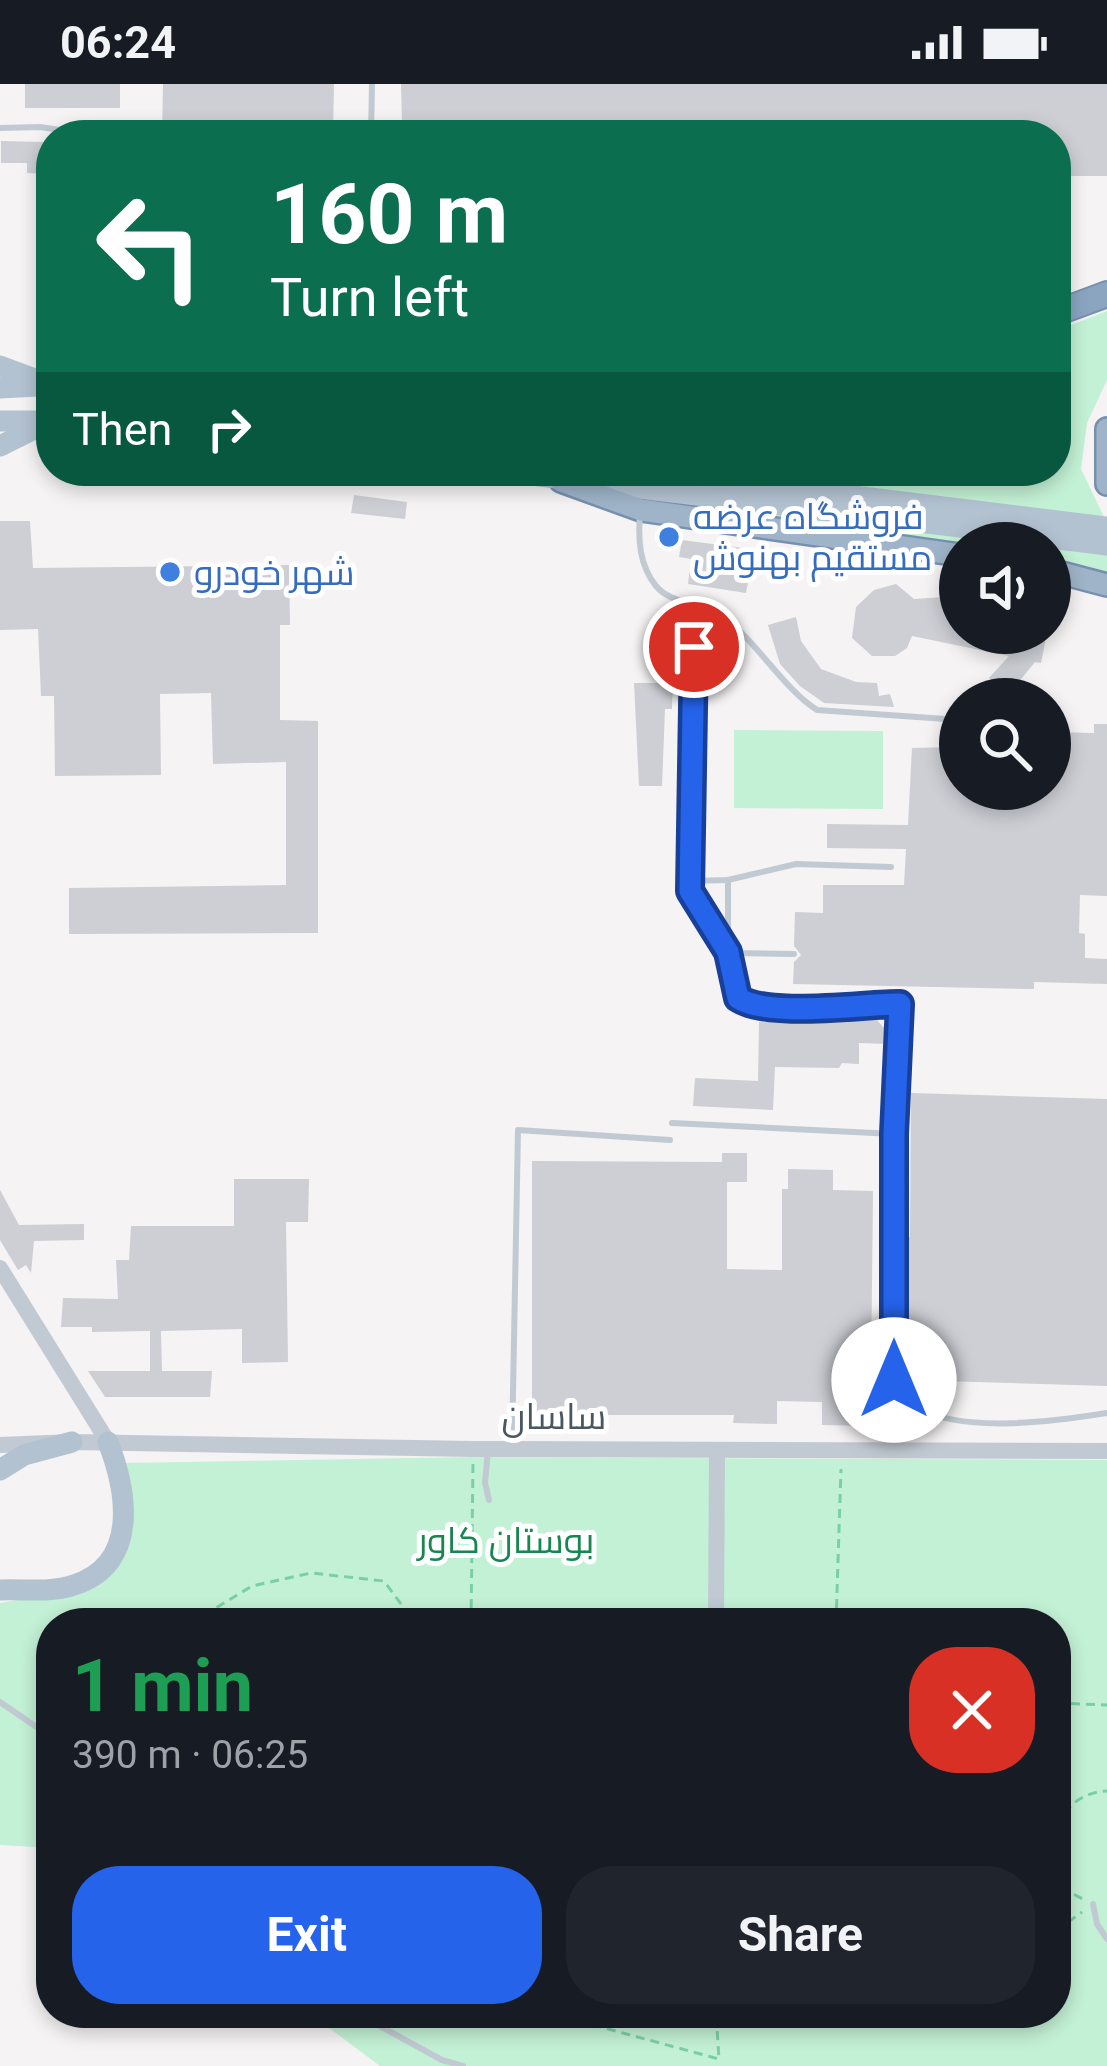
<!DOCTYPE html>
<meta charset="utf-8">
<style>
:root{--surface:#171b24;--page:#20242c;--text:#f1f3f6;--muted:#9ea1a6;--accent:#2563eb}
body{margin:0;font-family:Roboto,Cairo,sans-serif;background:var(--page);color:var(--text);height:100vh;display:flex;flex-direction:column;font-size:45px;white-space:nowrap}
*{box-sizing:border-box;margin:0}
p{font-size:39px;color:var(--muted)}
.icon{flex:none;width:66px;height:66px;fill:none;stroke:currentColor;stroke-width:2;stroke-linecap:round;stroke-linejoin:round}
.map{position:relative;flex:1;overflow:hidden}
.drawer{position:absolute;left:36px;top:1524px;width:1035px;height:420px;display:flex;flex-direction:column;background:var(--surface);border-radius:48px;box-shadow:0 6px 18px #0003}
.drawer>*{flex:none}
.hud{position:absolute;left:36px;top:36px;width:1035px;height:366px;border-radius:48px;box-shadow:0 6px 18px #0003;background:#0b6e4f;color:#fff;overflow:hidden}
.tools{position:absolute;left:939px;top:438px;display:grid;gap:24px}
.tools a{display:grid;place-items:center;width:132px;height:132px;border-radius:50%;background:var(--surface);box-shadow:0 6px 18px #0003;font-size:60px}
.pin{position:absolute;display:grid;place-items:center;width:102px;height:102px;color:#fff;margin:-51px;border:6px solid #fff;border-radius:50%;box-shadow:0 3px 12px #0007}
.me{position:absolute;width:132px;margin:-66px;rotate:0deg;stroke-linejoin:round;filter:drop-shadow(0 0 9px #0008)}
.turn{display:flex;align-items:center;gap:42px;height:252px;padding:0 36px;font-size:54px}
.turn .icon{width:156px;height:156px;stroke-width:2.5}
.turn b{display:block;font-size:84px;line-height:102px}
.then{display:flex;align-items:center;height:114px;padding:0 36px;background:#0003;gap:24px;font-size:45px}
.round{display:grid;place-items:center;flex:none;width:126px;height:126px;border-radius:48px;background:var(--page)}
.summary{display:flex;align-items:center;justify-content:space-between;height:204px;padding:0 36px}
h1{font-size:72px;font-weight:700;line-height:90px;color:#1e9e55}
.button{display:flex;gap:24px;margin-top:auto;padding:24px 36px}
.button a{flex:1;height:138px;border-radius:48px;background:var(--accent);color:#fff;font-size:48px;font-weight:700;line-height:138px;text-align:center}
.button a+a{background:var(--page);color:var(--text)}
.status{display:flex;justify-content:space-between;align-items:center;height:84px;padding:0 60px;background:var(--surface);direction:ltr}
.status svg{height:33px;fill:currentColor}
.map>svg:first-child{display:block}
.green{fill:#c3f1d5}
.building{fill:#cdcfd5}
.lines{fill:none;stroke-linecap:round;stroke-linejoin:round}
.trunk-casing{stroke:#7690ad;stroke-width:26}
.motorway-casing{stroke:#7690ad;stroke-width:28}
.path{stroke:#7ad0a6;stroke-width:3;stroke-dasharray:9 6;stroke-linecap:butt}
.service{stroke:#c1cad2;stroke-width:6}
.tertiary{stroke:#c1cad2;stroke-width:16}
.primary{stroke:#b3c2d1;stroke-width:21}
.trunk{stroke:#9fb4c9;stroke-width:21}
.motorway{stroke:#8ba5c1;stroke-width:24}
.route-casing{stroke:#184099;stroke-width:30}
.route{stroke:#2563eb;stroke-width:21}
.shop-dot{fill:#3f7fe0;stroke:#fff;stroke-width:4.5}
.labels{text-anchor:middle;stroke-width:10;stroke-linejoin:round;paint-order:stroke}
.shop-label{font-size:36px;fill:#366cbe;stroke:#fff;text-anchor:start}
.street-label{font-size:36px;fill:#4a5661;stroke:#fff}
.park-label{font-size:36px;fill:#17864f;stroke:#fff}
</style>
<div class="status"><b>06:24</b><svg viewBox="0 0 49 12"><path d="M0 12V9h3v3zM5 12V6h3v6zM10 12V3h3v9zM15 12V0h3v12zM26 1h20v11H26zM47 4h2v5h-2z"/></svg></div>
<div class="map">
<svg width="1107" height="1982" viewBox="0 0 1107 1982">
<rect width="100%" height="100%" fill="#f5f3f3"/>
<g class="green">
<polygon points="1107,227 1107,296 1087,339 1081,385 1105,435 746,387 1056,387 1056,247"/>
<polygon points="678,415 1107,466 1107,489 1050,475 1050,459 960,462 695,425"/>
<polygon points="734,646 883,647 883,725 734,724"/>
<polygon points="470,1373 1107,1376 1107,1982 380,1982 309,1929 1056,1929 1056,1539 51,1539 51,1764 0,1761 0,1519 58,1509 111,1483 124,1379"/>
</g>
<g class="building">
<rect x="25" y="0" width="95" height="24"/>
<polygon points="163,0 334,0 333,51 162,51"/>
<polygon points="401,0 1107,0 1107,92 1056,92 1056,51 427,51 427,39 402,39"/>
<polygon points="1,57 45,58 45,90 27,89 27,79 1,79"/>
<polygon points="354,411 407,418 405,435 351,429"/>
<polygon points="0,437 30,437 33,484 289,481 290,541 280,541 280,636 318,637 318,849 69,850 69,804 286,801 286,678 213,680 211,609 160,610 161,691 55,692 54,612 41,612 38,545 0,546"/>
<polygon points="682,456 743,464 741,480 751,482 746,509 688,500 691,475 679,473"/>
<polygon points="896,500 914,515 960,512 960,549 1047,549 1041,579 1035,578 1006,614 989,594 1009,572 912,552 907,564 895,572 872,572 852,554 856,523 874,506"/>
<polygon points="796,533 801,557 821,585 856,598 877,599 879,612 890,610 894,623 824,619 800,602 780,580 768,541"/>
<polygon points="634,599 673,599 672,625 665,625 662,702 639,702"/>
<polygon points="1094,640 1107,640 1107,812 1080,811 1079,849 1085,850 1085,874 1107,875 1107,900 1034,898 1034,905 793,900 794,878 801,871 794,862 795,828 823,829 823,801 904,801 906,765 827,764 827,740 908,741 912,664 951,663 960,670 960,705 1050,705 1050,648 1094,649"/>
<polygon points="871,929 883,943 889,943 889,960 859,959 859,980 842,979 839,984 775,983 773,1026 693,1022 695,994 758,997 759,938 791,939 796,932 850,936 854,931"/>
<polygon points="911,1009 1107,1015 1107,1302 908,1296 907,1217 902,1216 902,1153 910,1153"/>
<polygon points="722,1069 747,1069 747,1098 727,1098 727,1185 782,1186 782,1105 788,1105 788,1085 833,1086 833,1106 873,1107 871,1290 876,1290 869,1342 822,1341 822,1318 777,1317 777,1340 733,1339 734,1331 532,1331 532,1077 722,1078"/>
<polygon points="234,1095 309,1095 308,1138 286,1138 288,1278 242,1279 242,1245 161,1247 162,1287 212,1287 210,1313 105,1313 88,1287 150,1287 150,1247 92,1248 92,1243 61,1243 63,1214 118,1215 116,1176 129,1176 131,1142 234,1142"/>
<polygon points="0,1106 19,1141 84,1140 84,1156 34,1157 31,1189 26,1181 18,1186 0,1156"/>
</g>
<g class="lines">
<g class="trunk-casing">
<g id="trunk">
<polyline points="1107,345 1107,400"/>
<polyline points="561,397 641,426 960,471"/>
<polyline points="1050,486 1107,501"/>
</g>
</g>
<g class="motorway-casing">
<polyline id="motorway" points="1056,229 1107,210"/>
</g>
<g class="path">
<polyline points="191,1539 252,1502 311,1489 384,1497 415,1539"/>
<polyline points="471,1539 473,1379"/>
<polyline points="836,1539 841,1385"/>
<polyline points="1056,1619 1107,1621"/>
<path d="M 1056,1741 C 1068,1721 1083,1708 1107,1707"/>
<polyline points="1056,1787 1071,1809 1083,1815"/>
<polyline points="1056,1847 1082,1828"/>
<polyline points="549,1929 719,1975 716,1929"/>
</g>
<g class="service">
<polyline points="0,44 40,43 94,51"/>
<polyline points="371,51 372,0"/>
<path d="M 640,430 C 638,455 639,481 656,502 C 671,520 696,517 715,528 C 751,548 780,602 817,626 L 960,636"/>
<polyline points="695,521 690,807 728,869 794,870"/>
<path d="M 728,796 L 728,869 L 738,914 C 768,934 861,920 900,919 L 894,1050 L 894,1296 C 901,1306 908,1318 919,1324 C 964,1350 1057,1337 1107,1329"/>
<polyline points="690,797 728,796 796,780 891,783"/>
<polyline points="672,1039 894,1050"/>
<polyline points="512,1361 518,1046 670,1056"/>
<polyline points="488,1366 485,1399 489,1416"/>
<polyline points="0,1618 51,1653"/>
<polyline points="1093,1820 1097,1840 1107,1855"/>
<polyline points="356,1929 442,1976 463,1982"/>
</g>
<g class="tertiary">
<polyline points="0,1184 108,1358"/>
<polyline points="0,1361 72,1358 473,1365 1107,1367"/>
<polyline points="716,1539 717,1366"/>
</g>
<g class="primary">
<polyline points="0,282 51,301"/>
<polyline points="0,304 38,302"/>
<polyline points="0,337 41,337"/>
<polyline points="0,362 50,337"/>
<polyline points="499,387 1107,461"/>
<polyline points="651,387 1107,443"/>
<polyline points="0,1386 24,1371 72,1358"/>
<path d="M 0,1506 C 24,1505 51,1509 74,1501 C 140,1480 127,1407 108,1358"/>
</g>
<use href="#trunk" class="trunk"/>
<use href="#motorway" class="motorway"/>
</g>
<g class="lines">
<g class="route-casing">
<path id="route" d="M 694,563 L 690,807 L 728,868 L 738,914 C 767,934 862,920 900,920 L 894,1050 L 894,1296"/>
</g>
<use href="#route" class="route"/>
</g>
<g class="shop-dot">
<circle cx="669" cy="453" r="12"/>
<circle cx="170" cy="488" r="12"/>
</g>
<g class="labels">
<g class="shop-label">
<text x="693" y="445">فروشگاه عرضه<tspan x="693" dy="41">مستقیم بهنوش</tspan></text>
<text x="194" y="501">شهر خودرو</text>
</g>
<g class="street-label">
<text x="554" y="1345">ساسان</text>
</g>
<g class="park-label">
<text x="506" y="1469">بوستان کاور</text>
</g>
</g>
</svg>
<div class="tools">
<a><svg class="icon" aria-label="sound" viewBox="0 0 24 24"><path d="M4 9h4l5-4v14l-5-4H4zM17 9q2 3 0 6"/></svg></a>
<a><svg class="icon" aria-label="search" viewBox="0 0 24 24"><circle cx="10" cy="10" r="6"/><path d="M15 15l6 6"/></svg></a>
</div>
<div class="pin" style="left:694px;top:563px;background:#d93025"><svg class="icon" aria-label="arrive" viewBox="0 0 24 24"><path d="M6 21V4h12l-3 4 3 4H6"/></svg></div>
<svg class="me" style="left:894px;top:1296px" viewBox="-20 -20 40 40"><circle r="19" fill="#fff"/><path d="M0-13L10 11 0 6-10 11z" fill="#2563eb"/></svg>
<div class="hud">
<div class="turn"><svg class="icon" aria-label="left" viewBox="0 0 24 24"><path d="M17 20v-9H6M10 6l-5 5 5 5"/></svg><div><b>160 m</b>Turn left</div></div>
<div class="then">Then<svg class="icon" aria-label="right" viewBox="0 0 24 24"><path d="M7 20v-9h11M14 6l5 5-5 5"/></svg></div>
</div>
<section class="drawer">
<div class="summary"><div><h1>1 min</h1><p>390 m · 06:25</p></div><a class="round" style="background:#d93025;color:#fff"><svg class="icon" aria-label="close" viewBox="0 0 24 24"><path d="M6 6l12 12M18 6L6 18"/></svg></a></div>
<div class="button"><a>Exit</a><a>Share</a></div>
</section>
</div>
